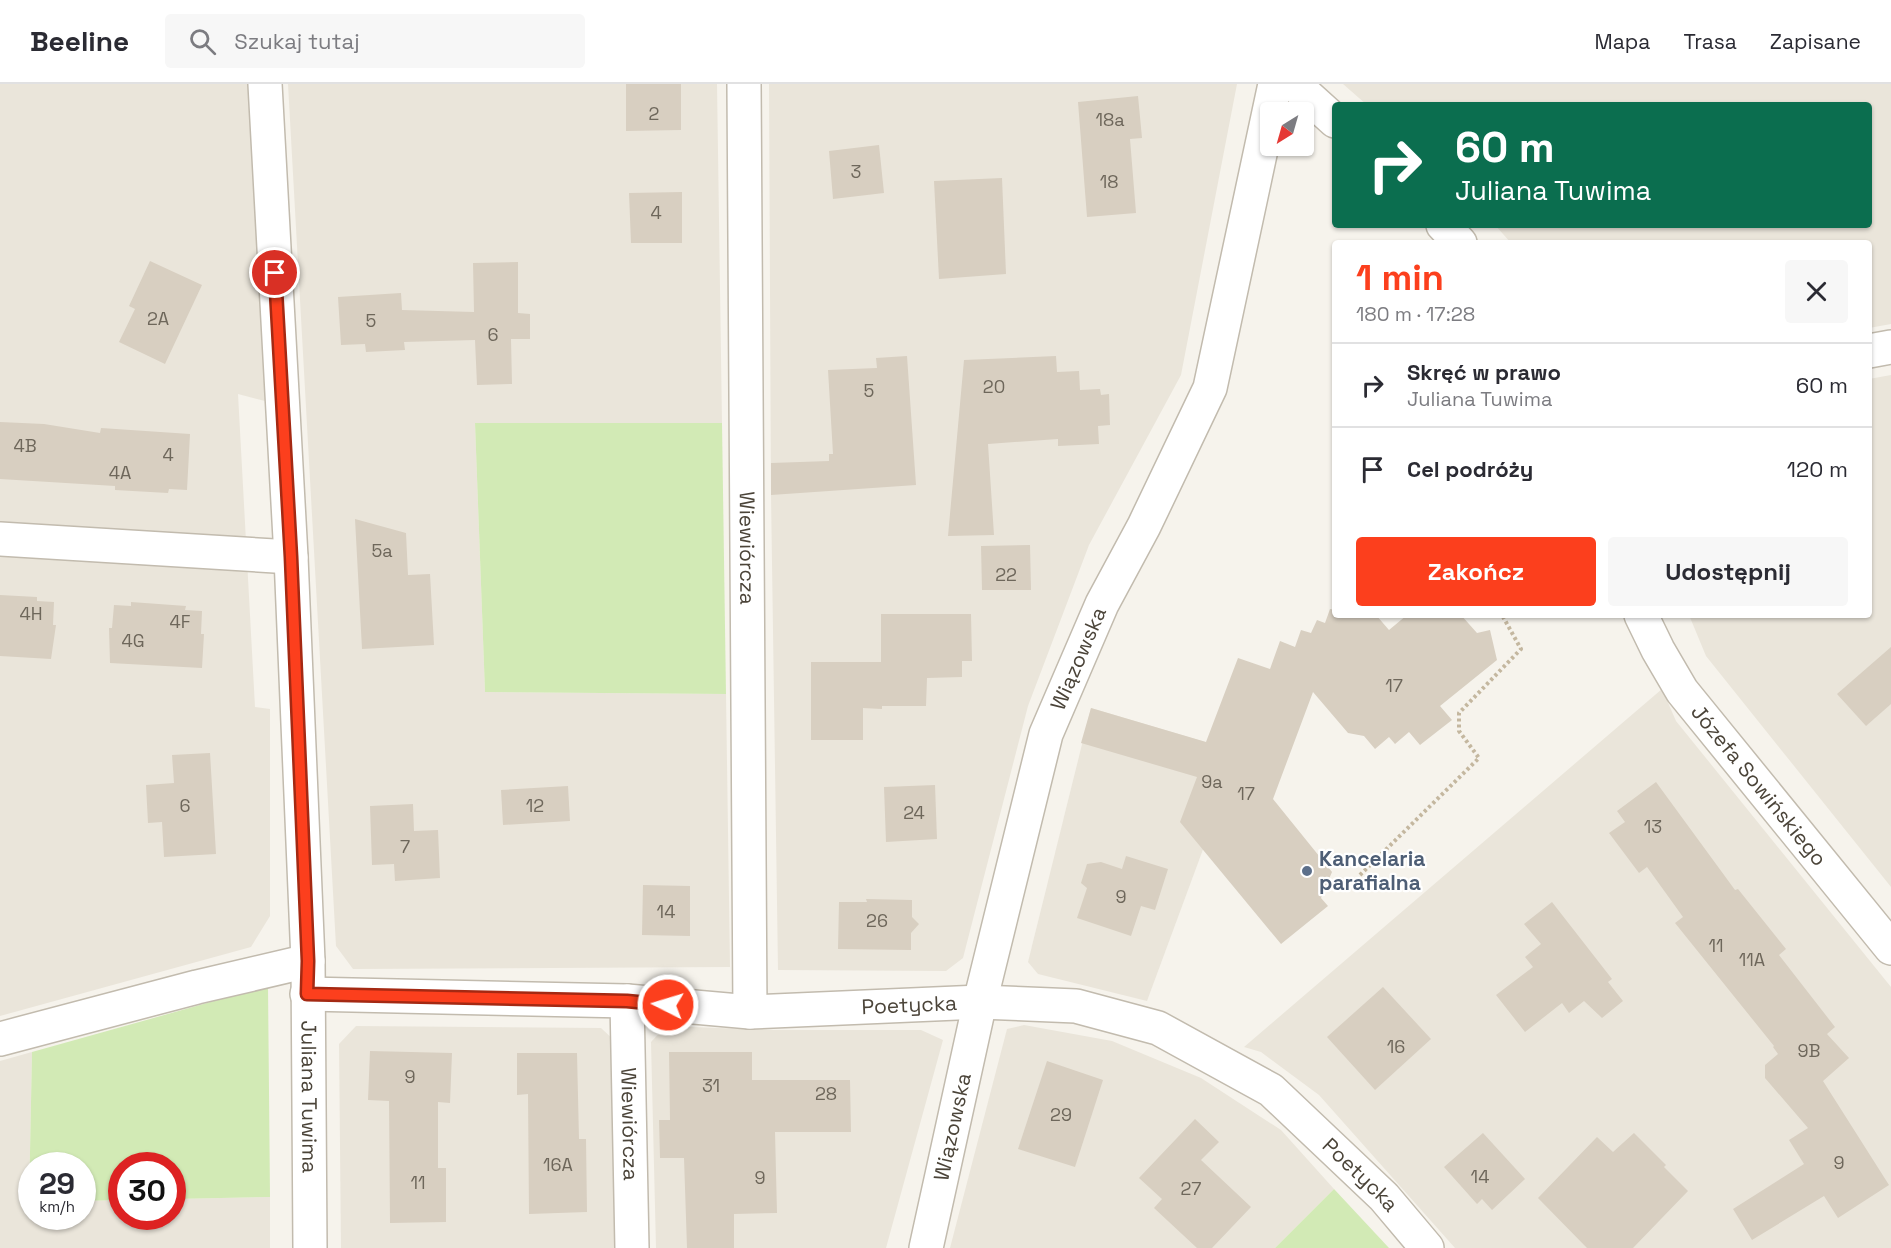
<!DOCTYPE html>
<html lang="pl">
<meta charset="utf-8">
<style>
:root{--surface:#fff;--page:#f7f7f7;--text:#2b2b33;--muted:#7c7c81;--line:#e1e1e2;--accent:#fc3f1d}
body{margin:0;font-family:"Space Grotesk",sans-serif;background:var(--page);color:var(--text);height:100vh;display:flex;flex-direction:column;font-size:22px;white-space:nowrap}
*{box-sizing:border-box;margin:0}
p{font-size:20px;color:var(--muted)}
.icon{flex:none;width:33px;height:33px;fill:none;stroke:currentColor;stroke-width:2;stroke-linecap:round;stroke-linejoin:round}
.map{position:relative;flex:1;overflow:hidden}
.details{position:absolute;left:1332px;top:156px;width:540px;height:378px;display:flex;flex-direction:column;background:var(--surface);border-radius:6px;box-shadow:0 2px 4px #0004}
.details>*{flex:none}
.top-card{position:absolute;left:1332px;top:18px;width:540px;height:126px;border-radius:6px;box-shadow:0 2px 4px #0004;background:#0b6e4f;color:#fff;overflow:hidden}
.needle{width:39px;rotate:217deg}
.controls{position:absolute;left:1260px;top:18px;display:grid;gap:12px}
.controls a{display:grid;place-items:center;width:54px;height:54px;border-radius:6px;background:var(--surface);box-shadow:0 2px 4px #0004;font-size:30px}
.speed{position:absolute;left:18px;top:1068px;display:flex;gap:12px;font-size:30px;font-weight:700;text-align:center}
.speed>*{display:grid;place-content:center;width:78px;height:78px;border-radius:50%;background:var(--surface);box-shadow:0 2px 4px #0004;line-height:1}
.speed small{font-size:15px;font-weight:400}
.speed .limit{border:9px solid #d22;background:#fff;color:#111}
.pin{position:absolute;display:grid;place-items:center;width:51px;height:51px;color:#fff;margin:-26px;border:3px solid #fff;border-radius:50%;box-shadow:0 2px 6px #0007}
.me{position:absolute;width:66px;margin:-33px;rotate:275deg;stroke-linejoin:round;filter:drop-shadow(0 0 4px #0008)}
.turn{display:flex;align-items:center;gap:21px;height:126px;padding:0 24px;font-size:27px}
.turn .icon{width:78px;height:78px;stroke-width:2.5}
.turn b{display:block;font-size:42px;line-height:51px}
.round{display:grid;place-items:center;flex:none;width:63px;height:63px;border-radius:6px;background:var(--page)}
.headline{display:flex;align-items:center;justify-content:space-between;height:102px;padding:0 24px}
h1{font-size:36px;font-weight:700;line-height:45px;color:var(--accent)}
.primary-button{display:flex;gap:12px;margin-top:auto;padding:12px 24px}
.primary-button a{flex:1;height:69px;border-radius:6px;background:var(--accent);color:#fff;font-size:24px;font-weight:700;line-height:69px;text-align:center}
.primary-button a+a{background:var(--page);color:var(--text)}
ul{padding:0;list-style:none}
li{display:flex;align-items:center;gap:18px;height:84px;padding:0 24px;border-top:2px solid var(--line)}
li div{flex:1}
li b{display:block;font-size:22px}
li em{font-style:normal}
header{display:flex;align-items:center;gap:36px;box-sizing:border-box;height:84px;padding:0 30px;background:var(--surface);border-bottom:2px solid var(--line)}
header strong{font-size:28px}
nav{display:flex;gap:33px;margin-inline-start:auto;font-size:21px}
.search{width:420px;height:54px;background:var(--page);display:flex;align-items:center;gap:15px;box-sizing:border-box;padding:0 21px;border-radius:6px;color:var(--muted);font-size:22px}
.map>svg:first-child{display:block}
.residential{fill:#eae5da}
.green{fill:#d2eab5}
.building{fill:#d8cfc1}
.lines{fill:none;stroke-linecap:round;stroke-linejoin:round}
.minor-casing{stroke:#c2bbae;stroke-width:36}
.path{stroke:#c4b79f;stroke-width:4;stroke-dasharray:3 3;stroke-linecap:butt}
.minor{stroke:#fff;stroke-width:33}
.route-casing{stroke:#a42913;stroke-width:15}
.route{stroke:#fc3f1d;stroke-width:10}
.service-dot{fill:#5c6f8a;stroke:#fff;stroke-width:2}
.labels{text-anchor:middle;stroke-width:4.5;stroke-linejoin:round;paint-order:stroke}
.number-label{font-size:18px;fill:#6e675b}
.street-label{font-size:21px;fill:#4b4439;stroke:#fff}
.service-label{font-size:21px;font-weight:bold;fill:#4e5e75;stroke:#fff;text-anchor:start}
</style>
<header>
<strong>Beeline</strong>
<div class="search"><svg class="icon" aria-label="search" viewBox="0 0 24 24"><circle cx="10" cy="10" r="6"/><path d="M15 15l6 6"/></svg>Szukaj tutaj</div>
<nav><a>Mapa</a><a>Trasa</a><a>Zapisane</a></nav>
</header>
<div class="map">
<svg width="1891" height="1164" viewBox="0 0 1891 1164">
<rect width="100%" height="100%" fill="#f6f3ec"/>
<g class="residential">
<polygon points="0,0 249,0 265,317 238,310 255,623 270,625 270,832 251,863 0,932"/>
<polygon points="288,0 717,0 722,339 475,339 485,608 726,610 730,883 353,885 336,862"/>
<polygon points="769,0 1237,0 1181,291 1089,461 1028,622 963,874 946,887 778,886 771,411"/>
<polygon points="1343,0 1891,0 1891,240 1869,244 1869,159 1511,159 1495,141 1869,141 1869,21 1367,21"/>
<polygon points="1891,291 1891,803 1706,572 1689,531 1869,531 1869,295"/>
<polygon points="1662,605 1676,637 1891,903 1891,1164 1455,1164 1319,1011 1261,968 1244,963"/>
<polygon points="1091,624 1239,668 1147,917 1038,890 1028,878"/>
<polygon points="1024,941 1112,957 1201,994 1281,1046 1334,1105 1275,1164 950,1164 1007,945"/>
<polygon points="356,942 601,944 616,958 619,1164 341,1164 339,960"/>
<polygon points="666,942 773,946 921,946 943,956 886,1164 656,1164 651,958"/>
<polygon points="32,968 29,1118 31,1118 32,1132 82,1132 83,1117 121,1116 122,1132 172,1132 173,1115 270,1113 270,1164 0,1164 0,977"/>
</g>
<g class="green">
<polygon points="475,339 722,339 726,610 485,608"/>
<polygon points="268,902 270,1113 173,1115 172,1082 122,1082 121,1116 83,1117 82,1082 32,1082 31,1118 29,1118 32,968"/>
<polygon points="1334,1105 1389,1164 1275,1164"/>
</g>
<g class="building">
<polygon points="626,0 681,0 681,46 626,47"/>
<polygon points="1138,12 1142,54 1130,55 1136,129 1087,133 1078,18"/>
<polygon points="879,61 884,109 833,115 829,67"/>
<polygon points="1002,94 1006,190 939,195 934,97"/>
<polygon points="682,108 682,159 631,159 629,109"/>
<polygon points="150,177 202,201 165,280 119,258 135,225 129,222"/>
<polygon points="518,178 518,229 530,230 530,255 511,255 512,300 477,301 475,256 404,258 405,266 366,268 365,260 341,261 338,213 401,209 402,226 474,228 473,179"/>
<polygon points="907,272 916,401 771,411 771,379 829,377 829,370 833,370 828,286 877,284 876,274"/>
<polygon points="1056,272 1057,288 1079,287 1080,306 1100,305 1101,311 1109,310 1110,341 1098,342 1099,360 1058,362 1058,355 988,360 994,451 948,452 964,276"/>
<polygon points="0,338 44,340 100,349 101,344 190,350 187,406 169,405 168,409 115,406 115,402 0,395"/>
<polygon points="355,435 406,449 408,491 430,490 434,561 362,565"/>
<polygon points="1030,461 1031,506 982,506 981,462"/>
<polygon points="0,511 37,513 37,517 54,518 53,541 56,541 51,575 0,572"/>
<polygon points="131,518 186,522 185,526 202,527 201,550 204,550 202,584 110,579 109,544 112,544 114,521 131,522"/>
<polygon points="1330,525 1335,526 1335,531 1376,531 1389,546 1407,531 1461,531 1477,549 1490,546 1497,576 1440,622 1452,636 1420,661 1409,648 1395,660 1389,653 1375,665 1364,652 1348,649 1313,608 1273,715 1332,788 1321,814 1328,822 1281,860 1180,738 1197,693 1081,659 1091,624 1206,658 1238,574 1270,585 1280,557 1295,563 1301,546 1311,549 1317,536 1325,539"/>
<polygon points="881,530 971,530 972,577 962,577 962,593 927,594 926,622 882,622 882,625 863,624 863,656 811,656 811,578 881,578"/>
<polygon points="1891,563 1891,620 1866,642 1837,610"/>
<polygon points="210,669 216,770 164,773 162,738 148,739 146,701 174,699 172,671"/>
<polygon points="1656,698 1735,806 1738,805 1786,865 1779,871 1835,943 1827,950 1849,974 1823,997 1889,1101 1838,1134 1824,1112 1752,1156 1733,1125 1804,1080 1789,1056 1808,1044 1765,994 1765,981 1778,970 1773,963 1774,962 1675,839 1683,833 1647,783 1639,789 1609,749 1625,738 1617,727"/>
<polygon points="935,701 937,755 886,758 884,703"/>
<polygon points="568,702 570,737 503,741 501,706"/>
<polygon points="413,720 414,747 438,746 440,794 395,797 394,780 372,781 370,722"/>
<polygon points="1126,772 1168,785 1155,826 1141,822 1131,852 1077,834 1087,804 1081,799 1087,780 1101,778 1122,785"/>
<polygon points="643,801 690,802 690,852 642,851"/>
<polygon points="866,815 912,816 912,833 919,840 911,849 911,866 838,865 839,818 867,818"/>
<polygon points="1552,818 1612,895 1608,898 1623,917 1602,934 1584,917 1569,929 1562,919 1525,948 1496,911 1533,883 1525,873 1541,860 1524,840"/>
<polygon points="1383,903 1431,955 1375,1006 1327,953"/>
<polygon points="370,967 452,969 450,1019 438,1018 438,1084 446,1084 446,1138 390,1139 389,1017 368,1016"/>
<polygon points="669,968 752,968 752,996 850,996 851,1048 775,1048 777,1129 734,1130 734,1164 687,1164 684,1074 660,1074 659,1036 670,1036"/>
<polygon points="517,969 577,969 579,1055 586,1055 587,1128 529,1130 528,1010 517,1011"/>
<polygon points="1047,977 1103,996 1075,1083 1018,1065"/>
<polygon points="1195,1035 1219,1058 1201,1076 1251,1123 1212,1164 1197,1164 1154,1124 1162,1115 1139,1094"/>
<polygon points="1483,1049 1525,1095 1492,1126 1482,1115 1477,1120 1444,1083"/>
<polygon points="1634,1049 1666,1081 1664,1083 1688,1107 1633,1164 1587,1164 1538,1114 1597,1053 1613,1068"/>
</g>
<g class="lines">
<g class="minor-casing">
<g id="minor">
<path id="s1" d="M 265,0 L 291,473 L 308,877 L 310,1164"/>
<path id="s2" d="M 744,0 L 750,928"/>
<polyline points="1294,0 1335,37"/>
<polyline points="1443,141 1460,159"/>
<polyline points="1869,267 1891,263"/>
<polyline points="0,455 291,473"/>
<path id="s3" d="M 1641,531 L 1658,566 L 1682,607 L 1891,864"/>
<path id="s4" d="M 307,910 L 627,917 L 750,928 L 980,918 L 1076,922 L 1158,944 L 1271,1006 L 1384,1113 L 1427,1164"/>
<path id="s5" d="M 627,917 L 632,1164"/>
<polyline points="0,955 197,903 308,877"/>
<path id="s6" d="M 926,1164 L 980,918 L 1046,650 L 1102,520 L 1144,442 L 1210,304 L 1275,0"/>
</g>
</g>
<polyline class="path" points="1360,791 1479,674 1459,647 1459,629 1521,565 1502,531"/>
<use href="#minor" class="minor"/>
</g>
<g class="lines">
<g class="route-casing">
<polyline id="route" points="275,189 291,473 308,877 307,910 627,917 668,921"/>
</g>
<use href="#route" class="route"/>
</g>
<circle class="service-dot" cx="1307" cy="787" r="6"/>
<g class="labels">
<g class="number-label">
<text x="654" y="36">2</text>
<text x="1110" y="42">18a</text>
<text x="856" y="94">3</text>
<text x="1109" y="104">18</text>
<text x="656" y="135">4</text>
<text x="158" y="241">2A</text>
<text x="371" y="243">5</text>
<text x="493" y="257">6</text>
<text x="994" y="309">20</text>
<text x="869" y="313">5</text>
<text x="25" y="368">4B</text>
<text x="168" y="377">4</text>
<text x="120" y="395">4A</text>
<text x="382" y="473">5a</text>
<text x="1006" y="497">22</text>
<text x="31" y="536">4H</text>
<text x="180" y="544">4F</text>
<text x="133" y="563">4G</text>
<text x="1394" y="608">17</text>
<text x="1212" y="704">9a</text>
<text x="1246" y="716">17</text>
<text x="185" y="728">6</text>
<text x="535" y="728">12</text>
<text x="914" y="735">24</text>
<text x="1653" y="749">13</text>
<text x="405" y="769">7</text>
<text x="1121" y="819">9</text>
<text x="666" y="834">14</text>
<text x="877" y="843">26</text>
<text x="1716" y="868">11</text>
<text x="1752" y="882">11A</text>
<text x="1396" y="969">16</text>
<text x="1809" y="973">9B</text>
<text x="410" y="999">9</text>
<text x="711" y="1008">31</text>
<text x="826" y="1016">28</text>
<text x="1061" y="1037">29</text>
<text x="1839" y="1085">9</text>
<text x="558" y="1087">16A</text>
<text x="1480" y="1099">14</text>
<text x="760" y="1100">9</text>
<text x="418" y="1105">11</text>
<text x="1191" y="1111">27</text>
</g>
<g class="street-label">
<text dy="7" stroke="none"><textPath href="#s2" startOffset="464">Wiewiórcza</textPath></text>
<text dy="7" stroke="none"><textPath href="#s6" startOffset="610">Wiązowska</textPath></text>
<text dy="7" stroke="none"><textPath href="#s3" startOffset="208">Józefa Sowińskiego</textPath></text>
<text dy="7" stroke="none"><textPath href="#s4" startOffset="603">Poetycka</textPath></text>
<text dy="7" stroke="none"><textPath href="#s1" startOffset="1014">Juliana Tuwima</textPath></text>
<text dy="7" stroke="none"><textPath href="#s5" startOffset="123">Wiewiórcza</textPath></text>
<text dy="7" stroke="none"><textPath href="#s6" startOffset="124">Wiązowska</textPath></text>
<text dy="7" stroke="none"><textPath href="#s4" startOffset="1107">Poetycka</textPath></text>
</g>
<g class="service-label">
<text x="1319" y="782">Kancelaria<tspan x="1319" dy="24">parafialna</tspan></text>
</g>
</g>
</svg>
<div class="controls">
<a><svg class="needle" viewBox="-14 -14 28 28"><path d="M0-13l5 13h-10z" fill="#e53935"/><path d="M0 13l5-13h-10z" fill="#7c7c81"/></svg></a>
</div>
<div class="speed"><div>29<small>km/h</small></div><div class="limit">30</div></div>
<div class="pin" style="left:275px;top:189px;background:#d93025"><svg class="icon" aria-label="arrive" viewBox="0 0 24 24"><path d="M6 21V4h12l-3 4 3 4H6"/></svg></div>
<svg class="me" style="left:668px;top:921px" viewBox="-20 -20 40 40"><circle r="17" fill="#fc3f1d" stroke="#fff" stroke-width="3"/><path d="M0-11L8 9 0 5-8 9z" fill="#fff"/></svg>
<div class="top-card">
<div class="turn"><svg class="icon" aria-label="right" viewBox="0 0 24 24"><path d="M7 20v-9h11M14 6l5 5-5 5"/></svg><div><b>60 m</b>Juliana Tuwima</div></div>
</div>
<section class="details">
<div class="headline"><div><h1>1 min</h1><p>180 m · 17:28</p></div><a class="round"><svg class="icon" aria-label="close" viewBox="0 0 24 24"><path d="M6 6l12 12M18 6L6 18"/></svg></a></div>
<ul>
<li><svg class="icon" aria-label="right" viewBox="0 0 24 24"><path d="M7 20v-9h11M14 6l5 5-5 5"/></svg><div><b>Skręć w prawo</b><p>Juliana Tuwima</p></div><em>60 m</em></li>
<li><svg class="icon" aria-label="arrive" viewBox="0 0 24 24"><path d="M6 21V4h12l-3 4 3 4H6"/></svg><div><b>Cel podróży</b></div><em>120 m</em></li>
</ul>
<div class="primary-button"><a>Zakończ</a><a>Udostępnij</a></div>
</section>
</div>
